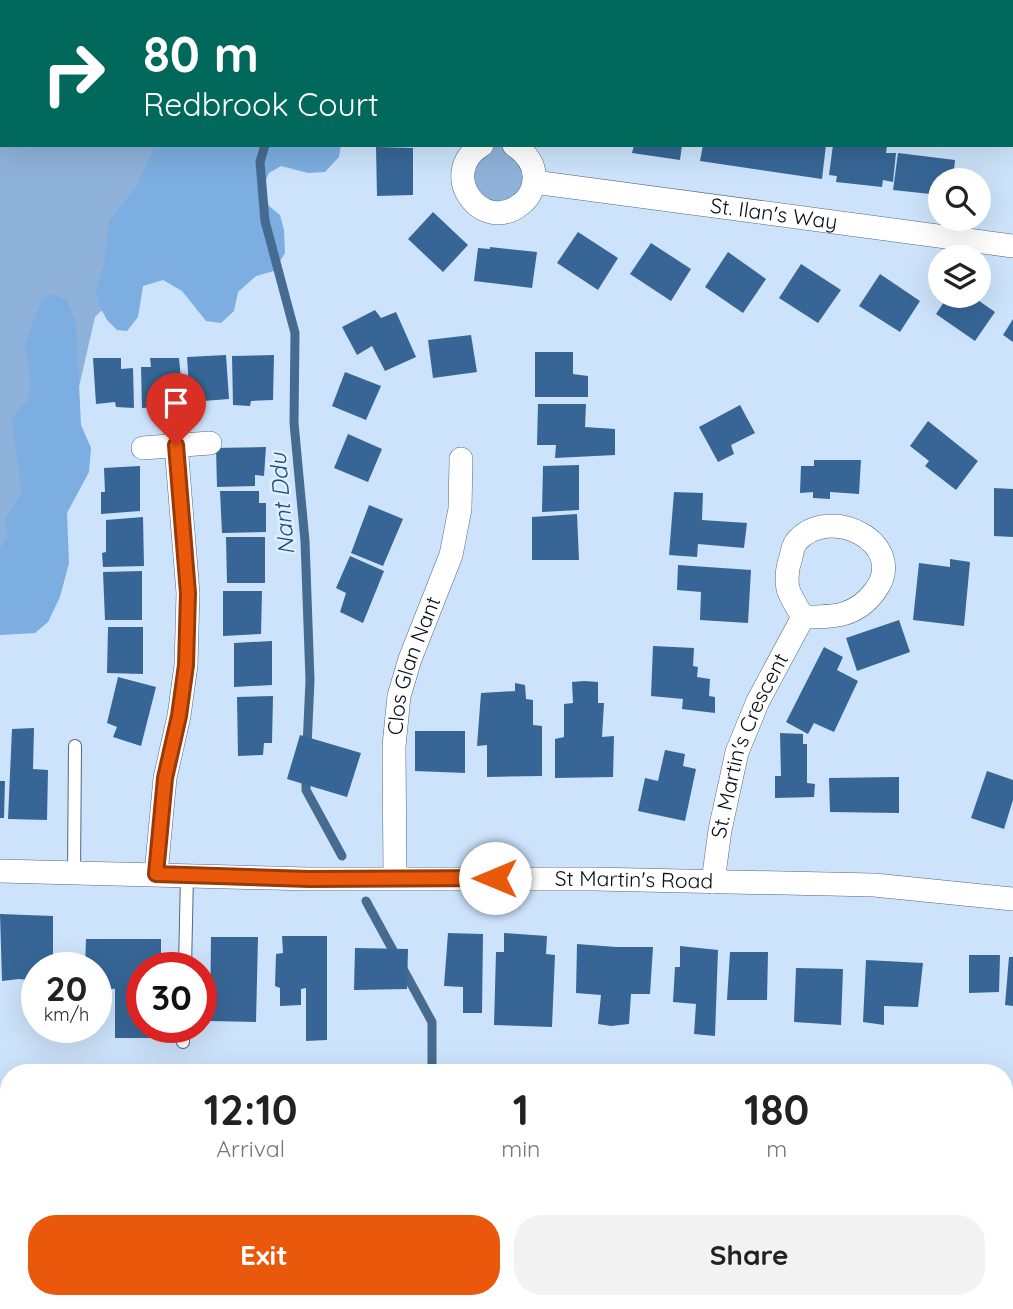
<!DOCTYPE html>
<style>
:root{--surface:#fff;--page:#f2f2f2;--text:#222;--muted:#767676;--accent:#ea580c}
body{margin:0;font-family:Quicksand,sans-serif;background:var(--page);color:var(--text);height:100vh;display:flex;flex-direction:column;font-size:26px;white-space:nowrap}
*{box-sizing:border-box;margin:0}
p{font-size:23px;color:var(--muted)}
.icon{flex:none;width:38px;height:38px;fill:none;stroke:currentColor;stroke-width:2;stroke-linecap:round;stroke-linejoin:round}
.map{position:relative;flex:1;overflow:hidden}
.side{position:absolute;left:0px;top:1064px;width:1013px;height:245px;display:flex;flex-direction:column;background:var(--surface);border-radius:28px 28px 0 0;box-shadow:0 7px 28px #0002}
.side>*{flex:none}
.top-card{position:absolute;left:0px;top:0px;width:1013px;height:147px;box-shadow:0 7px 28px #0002;background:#00695c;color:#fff;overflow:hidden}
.controls{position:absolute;left:928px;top:168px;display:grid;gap:14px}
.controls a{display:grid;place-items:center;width:63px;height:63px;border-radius:50%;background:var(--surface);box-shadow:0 7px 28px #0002;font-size:35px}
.speed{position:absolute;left:21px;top:952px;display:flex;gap:14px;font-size:35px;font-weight:700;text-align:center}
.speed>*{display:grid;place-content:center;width:91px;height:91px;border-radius:50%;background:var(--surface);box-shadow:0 7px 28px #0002;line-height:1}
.speed small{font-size:18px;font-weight:400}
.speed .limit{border:10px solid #d22;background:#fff;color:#111}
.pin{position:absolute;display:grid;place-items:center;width:60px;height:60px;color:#fff;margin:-72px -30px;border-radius:50% 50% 50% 0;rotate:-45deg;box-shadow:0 0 7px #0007}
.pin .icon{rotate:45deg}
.me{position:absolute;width:77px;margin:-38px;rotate:270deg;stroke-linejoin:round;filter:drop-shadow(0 0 5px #0008)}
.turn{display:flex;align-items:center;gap:24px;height:147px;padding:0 28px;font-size:32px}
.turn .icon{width:91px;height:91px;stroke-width:2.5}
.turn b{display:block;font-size:49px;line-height:60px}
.eta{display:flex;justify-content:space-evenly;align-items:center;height:119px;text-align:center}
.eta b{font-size:42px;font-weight:700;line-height:49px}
.primary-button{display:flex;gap:14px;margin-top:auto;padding:14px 28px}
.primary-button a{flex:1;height:80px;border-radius:28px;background:var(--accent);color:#fff;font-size:28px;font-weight:700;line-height:80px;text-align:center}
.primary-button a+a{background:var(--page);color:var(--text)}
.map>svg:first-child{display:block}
.built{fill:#bbd7f4}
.green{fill:#8eb2d9}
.forest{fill:#7caee1}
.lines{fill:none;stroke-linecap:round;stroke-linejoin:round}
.stream{stroke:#466b91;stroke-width:9}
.building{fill:#376696}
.service-casing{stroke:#54687d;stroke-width:14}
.minor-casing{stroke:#54687d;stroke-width:24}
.service{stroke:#fff;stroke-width:12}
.minor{stroke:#fff;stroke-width:23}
.route-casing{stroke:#983908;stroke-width:18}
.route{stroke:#ea580c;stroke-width:12}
.labels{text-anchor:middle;stroke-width:5;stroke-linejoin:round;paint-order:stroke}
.street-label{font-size:21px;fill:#060d15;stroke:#e1effd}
.water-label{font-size:23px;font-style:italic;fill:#184d7d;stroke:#e1effd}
</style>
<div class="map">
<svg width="1013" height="1309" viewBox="0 0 1013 1309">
<rect width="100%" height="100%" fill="#cce3fb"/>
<polygon class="built" points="0,1287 9,1287 9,1300 879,1300 799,1309 0,1309"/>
<g class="green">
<polygon points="0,0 307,0 306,2 2,2 2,145 227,145 179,235 95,317 61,466 0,586"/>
<polygon points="482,145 514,145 531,192 485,210 465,163"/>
</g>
<g class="forest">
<polygon points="154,145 341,145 339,157 325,172 308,173 281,166 269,173 262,189 269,206 280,215 284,230 285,253 274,271 256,276 238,292 234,311 221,323 206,321 182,291 163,280 143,286 138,317 127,331 117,330 107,320 100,307 96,290 104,265 109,221 135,188 153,151"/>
<polygon points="52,294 67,300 76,323 81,425 91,448 89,472 67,513 69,563 60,597 48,622 35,633 0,635 0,548 8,538 5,519 22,493 12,421 16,412 27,402 31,385 25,344 42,299"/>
</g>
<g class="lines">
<g class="stream">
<polyline points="331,2 332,0"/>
<polyline points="265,145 260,162 265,221 295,333 294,423 305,541 310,680 307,747"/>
<polyline points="306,775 306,790 342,856"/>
<polyline points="366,901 432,1022 432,1073"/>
<polyline points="485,1300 502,1309"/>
</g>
</g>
<g class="building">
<polygon points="634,145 682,145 680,160 632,153"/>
<polygon points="703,145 826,145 822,179 700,161"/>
<polygon points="833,145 887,145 886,153 896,153 893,182 883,180 882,187 836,182 837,176 829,175"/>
<polygon points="376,147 413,148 413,195 377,196"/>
<polygon points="898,153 955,160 953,180 940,180 940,195 893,190"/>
<polygon points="433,212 468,245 443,272 408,239"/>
<polygon points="578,232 618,258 598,290 557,263"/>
<polygon points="651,243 691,269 671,301 630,274"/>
<polygon points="490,247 537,252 532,288 474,281 478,248 490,249"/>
<polygon points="728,252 766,279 743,313 705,287"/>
<polygon points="801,264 841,290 818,323 779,298"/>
<polygon points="880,274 920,301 900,332 859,306"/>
<polygon points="948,296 972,296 995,312 975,341 936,314"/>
<polygon points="375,310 381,318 396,312 416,357 385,371 372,346 357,355 342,327"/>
<polygon points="1013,319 1013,342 1003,335"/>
<polygon points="471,335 477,372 433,378 428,340"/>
<polygon points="535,352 573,352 573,374 588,376 588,397 535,397"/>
<polygon points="226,355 229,399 190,402 187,357"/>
<polygon points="274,355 273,400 251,401 250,406 233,405 232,356"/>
<polygon points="93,358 121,358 121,369 133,368 134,408 116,407 115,402 96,404"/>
<polygon points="150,358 179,358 183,400 160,402 159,407 142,408 141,367 151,367"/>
<polygon points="345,372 381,386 366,420 332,406"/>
<polygon points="538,404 586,404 585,427 615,429 615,455 555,458 556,445 537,445"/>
<polygon points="740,405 755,433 731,445 734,454 718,462 699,427"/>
<polygon points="928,421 978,461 956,490 925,466 929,461 910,446"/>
<polygon points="348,434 382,449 368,482 334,468"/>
<polygon points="266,447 264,476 255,475 255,486 217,487 216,448"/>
<polygon points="814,460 861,460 859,494 830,492 830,499 813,498 813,492 800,493 801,466 814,466"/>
<polygon points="579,465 579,510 542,512 543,466"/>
<polygon points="140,466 140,511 101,514 101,492 105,492 104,468"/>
<polygon points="994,488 1013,489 1013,537 994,536"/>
<polygon points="220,491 259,491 259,503 266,503 266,532 222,533"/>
<polygon points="674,492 703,493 702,520 747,523 744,548 698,544 697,557 669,555"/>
<polygon points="369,505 403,519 383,566 351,553"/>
<polygon points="577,514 579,560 532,560 532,517"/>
<polygon points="143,517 144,566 103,567 102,553 106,552 106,520"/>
<polygon points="226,537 265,537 265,583 227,583"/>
<polygon points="350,556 384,571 363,623 340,612 346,593 336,588"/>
<polygon points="950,559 970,562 964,626 913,620 919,563 950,567"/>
<polygon points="678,565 751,570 748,623 700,620 701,592 677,590"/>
<polygon points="142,571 142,620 105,620 103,572"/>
<polygon points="223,591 262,591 261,634 223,636"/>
<polygon points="899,620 910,652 857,671 846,638"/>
<polygon points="108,627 143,627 143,674 107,673"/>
<polygon points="272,641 272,685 234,687 234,643"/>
<polygon points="653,646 694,648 693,666 698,667 697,677 710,679 709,696 715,697 715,713 682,709 683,699 651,696"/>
<polygon points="824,647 843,657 837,670 858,681 834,732 814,723 808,734 786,722"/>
<polygon points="118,677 156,687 141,746 113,737 117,727 107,723"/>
<polygon points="584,681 598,682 598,703 604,703 602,737 614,736 613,777 555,778 555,739 564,737 564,704 573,703 572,682"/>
<polygon points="515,683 525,685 526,699 533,700 533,725 542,726 542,776 487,777 487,745 477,746 481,693 515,691"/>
<polygon points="273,696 272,743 264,743 263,755 238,756 237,697"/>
<polygon points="34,728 33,769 48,770 47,820 8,819 12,729"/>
<polygon points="415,731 465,731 465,773 415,771"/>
<polygon points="780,733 803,734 803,744 807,744 807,783 815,784 814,797 775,798 775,776 781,776"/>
<polygon points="300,735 361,753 347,797 287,779"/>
<polygon points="665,750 685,754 683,766 696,769 685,821 638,811 645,778 658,781"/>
<polygon points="987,771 1013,780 1013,800 1004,829 971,818"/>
<polygon points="899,777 899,813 830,812 829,778"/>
<polygon points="0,781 5,781 4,818 0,818"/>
<polygon points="0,914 53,916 53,966 37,968 37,981 19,979 2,981"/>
<polygon points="448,933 483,934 482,1013 463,1013 463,987 444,986"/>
<polygon points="504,933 547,936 546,954 555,955 552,1027 494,1025 496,952 504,952"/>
<polygon points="282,936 327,936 327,1040 306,1041 306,988 301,989 301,1005 280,1006 280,988 275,986 276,954 283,953"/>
<polygon points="211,937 258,937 256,1022 210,1021"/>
<polygon points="86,939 161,939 161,968 142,968 142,1027 161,1027 161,1038 115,1038 115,989 96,988 96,968 85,968"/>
<polygon points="577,944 616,947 653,947 650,994 631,994 629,1024 611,1026 598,1024 601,995 576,993"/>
<polygon points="680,946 718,950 715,1036 694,1034 696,1004 673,1002 675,967 680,967"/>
<polygon points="355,948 408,949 407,989 354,990"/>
<polygon points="730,952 768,952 767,1000 727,1000"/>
<polygon points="969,955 1000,955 999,992 969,993"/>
<polygon points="1009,957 1013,957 1013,1006 1005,1005"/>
<polygon points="866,960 923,963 918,1007 884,1006 884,1025 863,1022"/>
<polygon points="796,968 843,969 841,1025 794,1022"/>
</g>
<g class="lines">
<g class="service-casing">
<g id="service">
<polyline points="74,873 75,746"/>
<polyline points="185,968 187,875"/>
<polyline points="183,1042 183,1027"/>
</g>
</g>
<g class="minor-casing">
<g id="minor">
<path d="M 482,145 C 436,173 482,236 521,204 C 528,199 533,190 534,181 C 536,165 527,154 514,145"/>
<path id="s1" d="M 534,182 L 1013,246"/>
<polyline points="143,448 210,443"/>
<path id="s2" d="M 0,871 L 309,879 L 594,879 L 874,885 L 1013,899"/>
<polyline points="156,874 165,778 179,716 186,665 188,593 176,445"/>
<path id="s3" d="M 395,878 L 394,746 L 399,696 L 410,659 L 451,555 L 460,509 L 461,459"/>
<path id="s4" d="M 713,882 L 720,830 L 737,752 L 758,701 L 803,617 C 798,609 791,598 788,589 C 786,578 787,568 791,557 C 792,552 793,546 796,542 C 829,502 910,544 875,591 C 856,617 834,617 803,617"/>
</g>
</g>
<use href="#service" class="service"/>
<use href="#minor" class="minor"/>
</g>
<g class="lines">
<g class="route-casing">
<polyline id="route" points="176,445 188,593 186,665 179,716 165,778 156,874 309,879 495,878"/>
</g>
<use href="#route" class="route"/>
</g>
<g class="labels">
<g class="street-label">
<text dy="7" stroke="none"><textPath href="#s1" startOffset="242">St. Ilan's Way</textPath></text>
<text dy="7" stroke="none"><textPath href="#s3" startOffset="215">Clos Glan Nant</textPath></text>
<text dy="7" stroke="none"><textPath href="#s4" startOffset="142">St. Martin's Crescent</textPath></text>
<text dy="7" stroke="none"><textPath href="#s2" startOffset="634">St Martin's Road</textPath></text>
</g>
<g class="water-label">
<text transform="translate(282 504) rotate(-95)" y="8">Nant Ddu</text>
</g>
</g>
</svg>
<div class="controls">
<a><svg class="icon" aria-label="search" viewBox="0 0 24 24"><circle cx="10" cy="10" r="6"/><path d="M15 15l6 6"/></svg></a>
<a><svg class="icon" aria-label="layers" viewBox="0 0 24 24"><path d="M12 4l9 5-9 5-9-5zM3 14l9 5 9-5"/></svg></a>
</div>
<div class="speed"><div>20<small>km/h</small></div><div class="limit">30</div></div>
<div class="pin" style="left:176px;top:445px;background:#d93025"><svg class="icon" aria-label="arrive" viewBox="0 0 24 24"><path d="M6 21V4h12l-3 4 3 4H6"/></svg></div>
<svg class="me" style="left:495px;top:878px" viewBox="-20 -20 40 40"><circle r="19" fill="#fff"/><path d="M0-13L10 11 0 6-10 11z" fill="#ea580c"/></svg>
<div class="top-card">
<div class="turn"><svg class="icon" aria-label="right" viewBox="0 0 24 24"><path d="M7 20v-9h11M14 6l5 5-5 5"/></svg><div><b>80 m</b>Redbrook Court</div></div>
</div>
<section class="side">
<div class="eta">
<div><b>12:10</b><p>Arrival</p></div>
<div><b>1</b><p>min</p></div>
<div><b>180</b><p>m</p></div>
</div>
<div class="primary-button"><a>Exit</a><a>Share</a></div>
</section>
</div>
